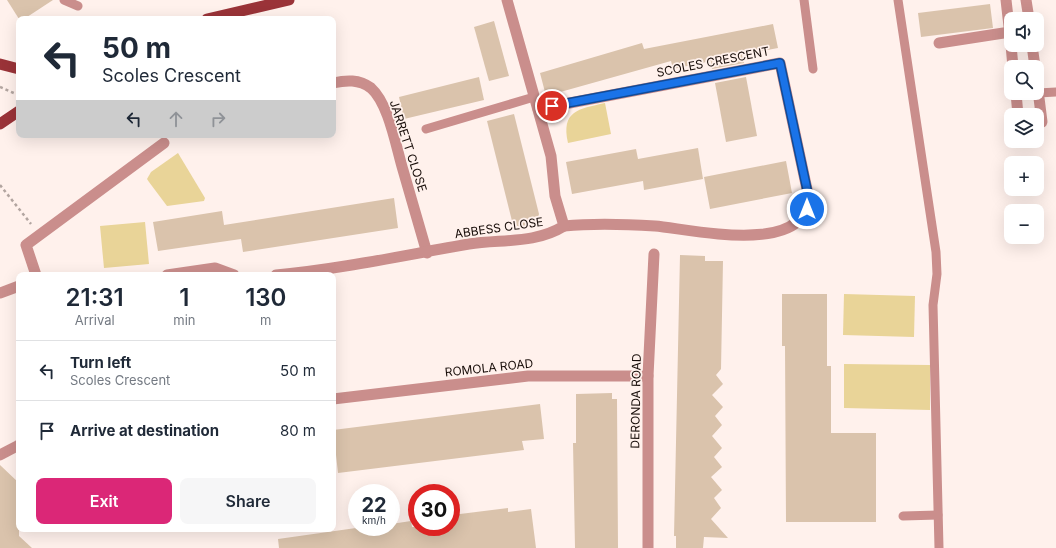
<!DOCTYPE html>
<meta charset="utf-8">
<style>
:root{--surface:#fff;--page:#f6f6f7;--text:#1f2937;--muted:#747a83;--line:#e0e1e3;--accent:#db2777}
body{margin:0;font-family:Inter,sans-serif;background:var(--page);color:var(--text);height:100vh;display:flex;flex-direction:column;font-size:15px;white-space:nowrap}
*{box-sizing:border-box;margin:0}
p{font-size:13px;color:var(--muted)}
.icon{flex:none;width:22px;height:22px;fill:none;stroke:currentColor;stroke-width:2;stroke-linecap:round;stroke-linejoin:round}
.map{position:relative;flex:1;overflow:hidden}
.details{position:absolute;left:16px;top:272px;width:320px;height:260px;display:flex;flex-direction:column;background:var(--surface);border-radius:8px;box-shadow:0 4px 16px #0002}
.details>*{flex:none}
.hud{position:absolute;left:16px;top:16px;width:320px;height:122px;border-radius:8px;box-shadow:0 4px 16px #0002;background:#fff;color:var(--text);overflow:hidden}
.fabs{position:absolute;left:1004px;top:12px;display:grid;gap:8px}
.fabs a{display:grid;place-items:center;width:40px;height:40px;border-radius:8px;background:var(--surface);box-shadow:0 4px 16px #0002;font-size:20px}
.speed{position:absolute;left:348px;top:484px;display:flex;gap:8px;font-size:20px;font-weight:700;text-align:center}
.speed>*{display:grid;place-content:center;width:52px;height:52px;border-radius:50%;background:var(--surface);box-shadow:0 4px 16px #0002;line-height:1}
.speed small{font-size:10px;font-weight:400}
.speed .limit{border:6px solid #d22;background:#fff;color:#111}
.pin{position:absolute;display:grid;place-items:center;width:34px;height:34px;color:#fff;margin:-17px;border:2px solid #fff;border-radius:50%;box-shadow:0 1px 4px #0007}
.me{position:absolute;width:44px;margin:-22px;rotate:0deg;stroke-linejoin:round;filter:drop-shadow(0 0 3px #0008)}
.turn{display:flex;align-items:center;gap:14px;height:84px;padding:0 20px;font-size:18px}
.turn .icon{width:52px;height:52px;stroke-width:2.5}
.turn b{display:block;font-size:28px;line-height:34px}
.lanes{display:flex;align-items:center;height:38px;padding:0 20px;background:#0003;justify-content:center;gap:20px;direction:ltr}
.lanes .off{opacity:.35}
.eta{display:flex;justify-content:space-evenly;align-items:center;height:68px;text-align:center}
.eta b{font-size:24px;font-weight:600;line-height:28px}
.primary-button{display:flex;gap:8px;margin-top:auto;padding:8px 20px}
.primary-button a{flex:1;height:46px;border-radius:8px;background:var(--accent);color:#fff;font-size:16px;font-weight:600;line-height:46px;text-align:center}
.primary-button a+a{background:var(--page);color:var(--text)}
ul{padding:0;list-style:none}
li{display:flex;align-items:center;gap:12px;height:60px;padding:0 20px;border-top:1px solid var(--line)}
li div{flex:1}
li b{display:block;font-size:15px}
li em{font-style:normal}
.map>svg:first-child{display:block}
.green{fill:#e9d498}
.building{fill:#dac3ac}
.lines{fill:none;stroke-linecap:round;stroke-linejoin:round}
.path{stroke:#b2a5a0;stroke-width:2.5;stroke-dasharray:3 3;stroke-linecap:butt}
.service{stroke:#ca8e8c;stroke-width:9}
.minor{stroke:#ca8e8c;stroke-width:11}
.primary{stroke:#9a3338;stroke-width:11}
.route-casing{stroke:#114b97;stroke-width:10}
.route{stroke:#1a73e8;stroke-width:7}
.labels{text-anchor:middle;stroke-width:3.5;stroke-linejoin:round;paint-order:stroke}
.street-label{font-size:12px;fill:#170c08;stroke:#fff1ec}
</style>
<div class="map">
<svg width="1056" height="548" viewBox="0 0 1056 548">
<rect width="100%" height="100%" fill="#fff1ec"/>
<g class="green">
<path d="M 605,103 L 611,134 L 568,143 C 561,111 578,109 605,103 Z"/>
<polygon points="178,153 205,198 204,201 167,206 149,182 147,179 151,172"/>
<polygon points="145,222 149,264 104,268 100,226"/>
<polygon points="844,294 915,296 914,337 843,335"/>
<polygon points="844,364 930,365 930,410 844,408"/>
</g>
<g class="building">
<polygon points="7,0 53,0 24,19 19,19"/>
<polygon points="990,4 993,28 921,37 918,13"/>
<polygon points="494,21 509,76 489,81 474,27"/>
<polygon points="773,24 778,48 742,55 744,63 712,69 711,61 673,69 671,61 546,96 540,73 642,43 644,49"/>
<polygon points="479,77 484,100 404,119 399,97"/>
<polygon points="746,77 757,136 726,142 715,83"/>
<polygon points="514,114 539,214 537,221 522,227 513,225 487,121"/>
<polygon points="698,148 703,179 644,190 643,181 572,194 566,162 636,149 638,159"/>
<polygon points="786,161 792,193 710,209 704,177"/>
<polygon points="394,198 398,228 243,252 241,239 158,251 153,222 222,211 224,225"/>
<polygon points="680,255 705,256 705,261 723,261 721,369 716,375 723,384 712,395 723,407 715,416 722,425 712,436 722,448 714,457 722,467 711,477 722,490 714,498 721,508 711,519 728,538 704,537 703,548 676,548 676,536 674,536"/>
<polygon points="782,294 827,294 827,366 831,366 831,433 876,433 876,522 786,522 785,346 782,346"/>
<polygon points="612,393 612,399 617,399 618,548 575,548 573,443 576,443 576,394"/>
<polygon points="540,404 544,439 522,441 524,450 338,473 336,455 333,455 333,430"/>
<polygon points="0,465 19,483 19,536 32,548 0,548"/>
<polygon points="508,508 508,512 531,509 536,548 279,548 278,539 363,527 391,527 391,524 411,521 412,527 454,527 452,515"/>
</g>
<g class="lines">
<g class="path">
<polyline points="0,87 16,94"/>
<polyline points="0,185 31,224"/>
</g>
<g class="service">
<polyline points="64,0 78,6"/>
<polyline points="804,0 813,69"/>
<polyline points="898,0 936,252 937,274 933,305 939,548"/>
<polyline points="1038,93 1056,92"/>
<polyline points="426,129 534,97"/>
<polyline points="903,516 938,515"/>
</g>
<g class="minor">
<polyline points="1006,0 1011,44"/>
<polyline points="1026,0 1029,19"/>
<polyline points="939,43 1010,32"/>
<polyline points="1011,45 1013,67"/>
<polyline points="1032,45 1035,67"/>
<polyline points="1037,82 1042,122"/>
<path d="M 333,83 C 346,80 359,79 371,88 C 389,104 396,147 403,170 C 411,198 419,225 427,253"/>
<polyline points="1016,93 1018,115"/>
<path d="M 538,109 L 780,63 L 808,194 C 811,258 691,229 655,226 C 624,224 594,223 564,226"/>
<polyline points="36,275 26,245 164,143"/>
<polyline points="167,275 215,268 234,275"/>
<path d="M 276,275 C 341,269 405,255 469,244 C 502,239 535,244 564,226 L 555,196 L 551,156 L 507,0"/>
<polyline points="0,293 19,286"/>
<polyline points="333,399 528,376 648,376"/>
<polyline points="0,455 19,445"/>
<polyline points="648,548 648,376 654,254"/>
</g>
<g class="primary">
<polyline points="207,19 289,0"/>
<polyline points="0,64 19,69"/>
<polyline points="0,124 19,111"/>
</g>
</g>
<g class="lines">
<g class="route-casing">
<polyline id="route" points="552,106 780,63 808,194 807,209"/>
</g>
<use href="#route" class="route"/>
</g>
<g class="labels">
<g class="street-label">
<text transform="translate(713 62) rotate(-11)" y="4">SCOLES CRESCENT</text>
<text transform="translate(408 146) rotate(72)" y="4">JARRETT CLOSE</text>
<text transform="translate(499 228) rotate(-8)" y="4">ABBESS CLOSE</text>
<text transform="translate(489 368) rotate(-6)" y="4">ROMOLA ROAD</text>
<text transform="translate(636 401) rotate(-89)" y="4">DERONDA ROAD</text>
</g>
</g>
</svg>
<div class="fabs">
<a><svg class="icon" aria-label="sound" viewBox="0 0 24 24"><path d="M4 9h4l5-4v14l-5-4H4zM17 9q2 3 0 6"/></svg></a>
<a><svg class="icon" aria-label="search" viewBox="0 0 24 24"><circle cx="10" cy="10" r="6"/><path d="M15 15l6 6"/></svg></a>
<a><svg class="icon" aria-label="layers" viewBox="0 0 24 24"><path d="M12 4l9 5-9 5-9-5zM3 14l9 5 9-5"/></svg></a>
<a>+</a>
<a>−</a>
</div>
<div class="speed"><div>22<small>km/h</small></div><div class="limit">30</div></div>
<div class="pin" style="left:552px;top:106px;background:#d93025"><svg class="icon" aria-label="arrive" viewBox="0 0 24 24"><path d="M6 21V4h12l-3 4 3 4H6"/></svg></div>
<svg class="me" style="left:807px;top:209px" viewBox="-20 -20 40 40"><circle r="17" fill="#1a73e8" stroke="#fff" stroke-width="3"/><path d="M0-11L8 9 0 5-8 9z" fill="#fff"/></svg>
<div class="hud">
<div class="turn"><svg class="icon" aria-label="left" viewBox="0 0 24 24"><path d="M17 20v-9H6M10 6l-5 5 5 5"/></svg><div><b>50 m</b>Scoles Crescent</div></div>
<div class="lanes"><svg class="icon" aria-label="left" viewBox="0 0 24 24"><path d="M17 20v-9H6M10 6l-5 5 5 5"/></svg><svg class="icon off" aria-label="ahead" viewBox="0 0 24 24"><path d="M12 20V5M6 11l6-6 6 6"/></svg><svg class="icon off" aria-label="right" viewBox="0 0 24 24"><path d="M7 20v-9h11M14 6l5 5-5 5"/></svg></div>
</div>
<section class="details">
<div class="eta">
<div><b>21:31</b><p>Arrival</p></div>
<div><b>1</b><p>min</p></div>
<div><b>130</b><p>m</p></div>
</div>
<ul>
<li><svg class="icon" aria-label="left" viewBox="0 0 24 24"><path d="M17 20v-9H6M10 6l-5 5 5 5"/></svg><div><b>Turn left</b><p>Scoles Crescent</p></div><em>50 m</em></li>
<li><svg class="icon" aria-label="arrive" viewBox="0 0 24 24"><path d="M6 21V4h12l-3 4 3 4H6"/></svg><div><b>Arrive at destination</b></div><em>80 m</em></li>
</ul>
<div class="primary-button"><a>Exit</a><a>Share</a></div>
</section>
</div>
